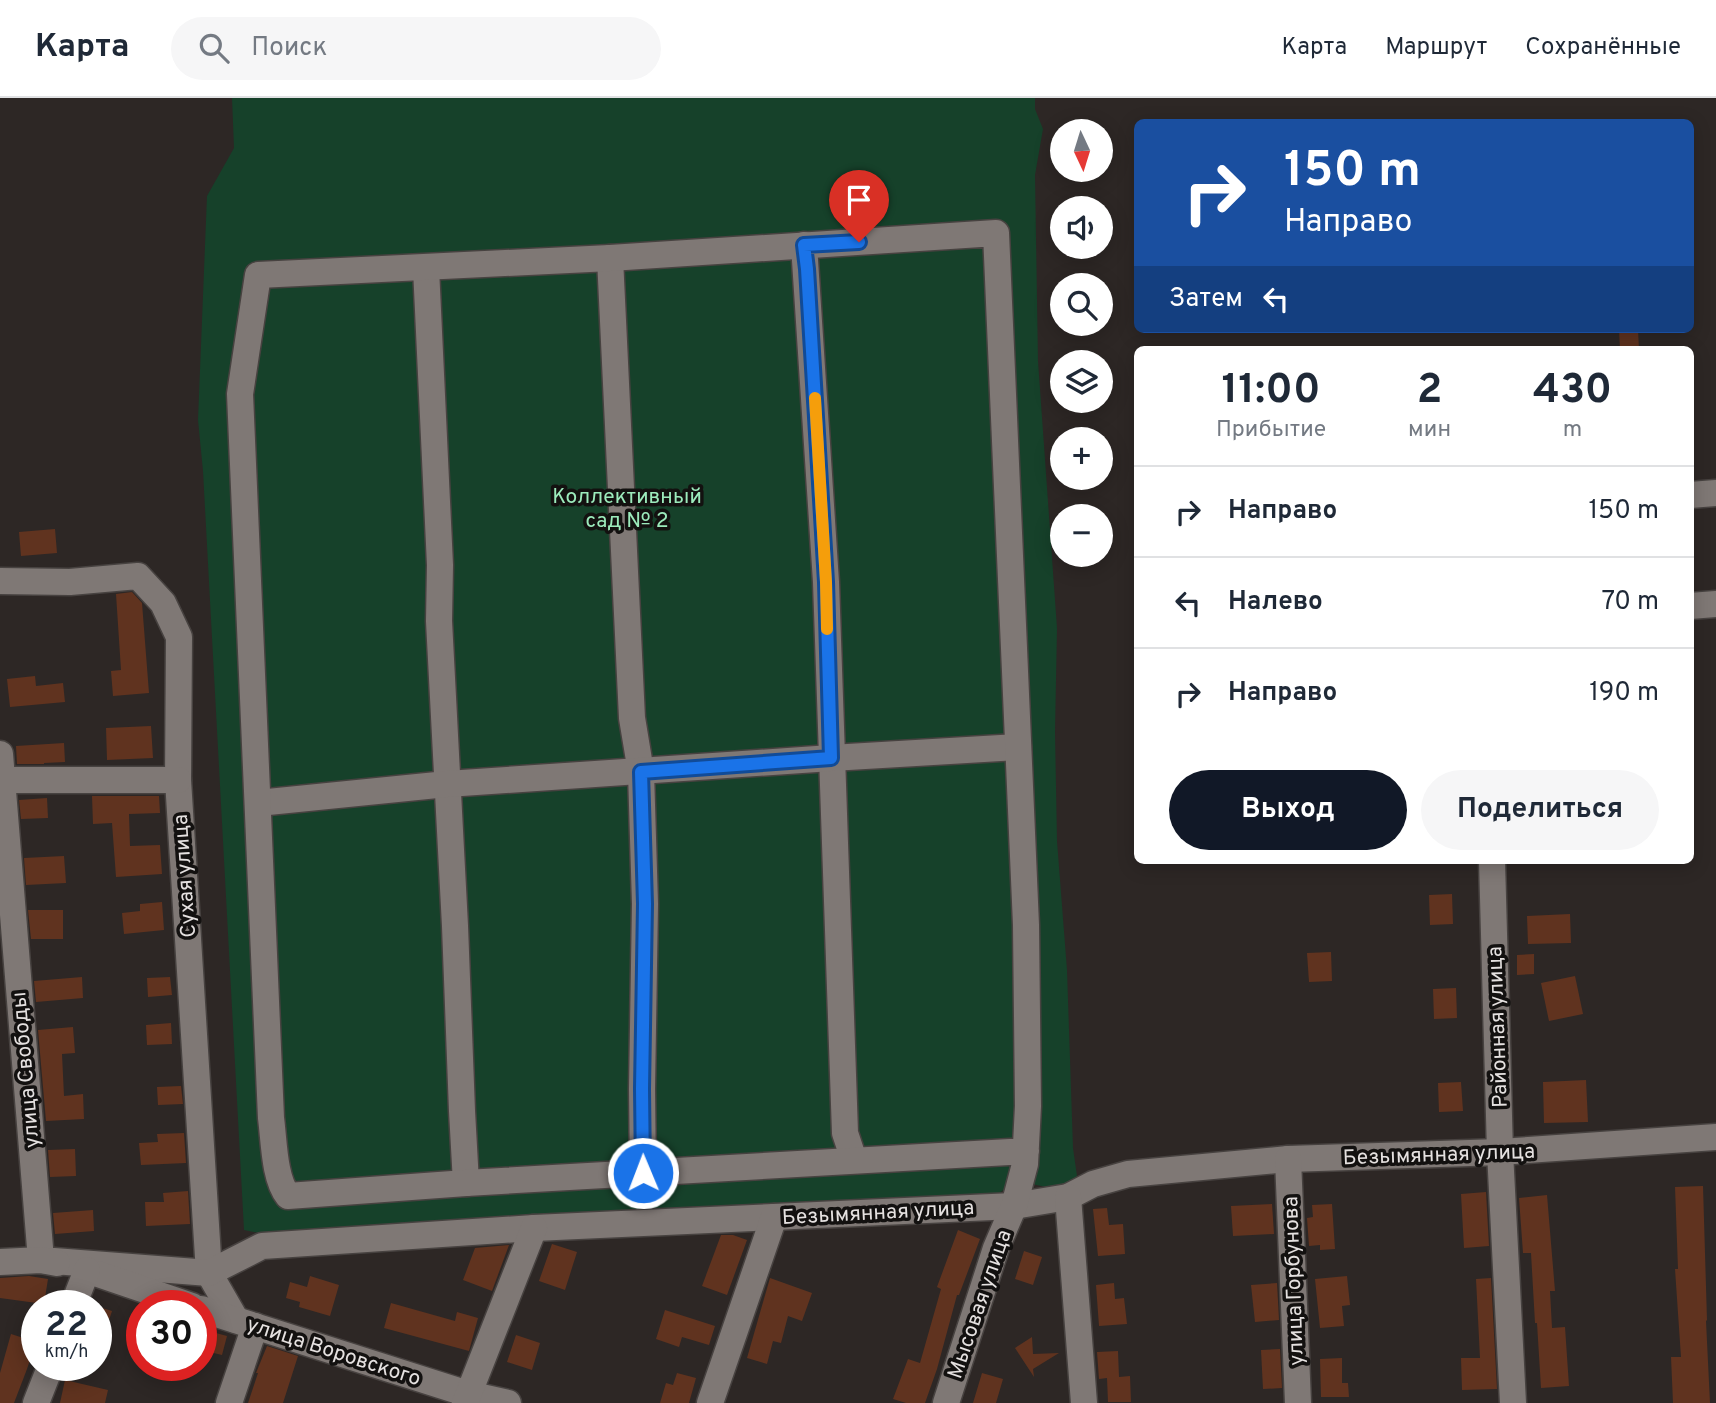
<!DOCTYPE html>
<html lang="ru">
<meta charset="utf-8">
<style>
:root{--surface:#fff;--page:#f6f6f7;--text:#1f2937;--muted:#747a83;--line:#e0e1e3;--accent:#111827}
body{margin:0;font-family:Overpass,sans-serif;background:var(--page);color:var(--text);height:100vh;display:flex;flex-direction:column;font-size:26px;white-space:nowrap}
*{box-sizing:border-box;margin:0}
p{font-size:23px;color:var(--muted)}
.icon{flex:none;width:38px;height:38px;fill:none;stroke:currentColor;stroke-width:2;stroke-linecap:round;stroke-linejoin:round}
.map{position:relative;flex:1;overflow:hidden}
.side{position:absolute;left:1134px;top:248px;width:560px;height:518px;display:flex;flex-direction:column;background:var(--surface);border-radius:10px;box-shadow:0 4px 18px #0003}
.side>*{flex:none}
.banner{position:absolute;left:1134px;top:21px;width:560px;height:214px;border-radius:10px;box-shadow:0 4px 18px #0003;background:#1a4fa0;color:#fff;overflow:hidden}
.needle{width:46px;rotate:176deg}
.tools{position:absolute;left:1050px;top:21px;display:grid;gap:14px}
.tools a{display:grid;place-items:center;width:63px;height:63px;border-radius:50%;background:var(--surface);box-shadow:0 4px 18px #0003;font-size:35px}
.speed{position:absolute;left:21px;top:1192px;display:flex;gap:14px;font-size:35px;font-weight:700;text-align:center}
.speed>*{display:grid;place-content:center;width:91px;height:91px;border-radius:50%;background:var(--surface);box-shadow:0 4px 18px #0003;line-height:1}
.speed small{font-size:18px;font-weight:400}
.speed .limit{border:10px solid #d22;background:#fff;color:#111}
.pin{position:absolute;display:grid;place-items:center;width:60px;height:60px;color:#fff;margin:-72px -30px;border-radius:50% 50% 50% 0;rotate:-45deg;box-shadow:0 0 7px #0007}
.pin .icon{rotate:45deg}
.me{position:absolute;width:77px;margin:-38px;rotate:359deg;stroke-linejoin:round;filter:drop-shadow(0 0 5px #0008)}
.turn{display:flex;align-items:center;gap:24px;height:147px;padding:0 35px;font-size:32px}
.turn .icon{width:91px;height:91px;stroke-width:2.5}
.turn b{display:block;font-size:49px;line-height:60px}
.then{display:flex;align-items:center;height:66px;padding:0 35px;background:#0003;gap:14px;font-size:26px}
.eta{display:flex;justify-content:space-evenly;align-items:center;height:119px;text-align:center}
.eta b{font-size:42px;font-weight:700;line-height:49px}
.action{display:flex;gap:14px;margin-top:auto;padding:14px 35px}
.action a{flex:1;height:80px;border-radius:42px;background:var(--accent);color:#fff;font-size:28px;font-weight:700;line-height:80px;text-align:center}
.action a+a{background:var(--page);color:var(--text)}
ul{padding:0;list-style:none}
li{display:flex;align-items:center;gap:21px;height:91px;padding:0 35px;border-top:2px solid var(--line)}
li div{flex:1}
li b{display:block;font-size:26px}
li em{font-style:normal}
header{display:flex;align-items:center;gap:42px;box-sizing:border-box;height:98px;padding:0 35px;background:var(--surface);border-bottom:2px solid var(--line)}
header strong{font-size:33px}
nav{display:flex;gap:38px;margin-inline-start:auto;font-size:24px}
.search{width:490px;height:63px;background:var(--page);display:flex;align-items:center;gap:18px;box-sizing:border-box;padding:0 24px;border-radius:38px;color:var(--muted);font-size:26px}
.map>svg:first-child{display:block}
.green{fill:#16412a}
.building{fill:#60331f}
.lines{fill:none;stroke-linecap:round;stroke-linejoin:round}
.minor-casing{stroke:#474240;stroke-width:29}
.minor{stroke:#7f7875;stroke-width:26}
.route-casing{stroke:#114b97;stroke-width:18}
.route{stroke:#1a73e8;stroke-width:12}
.slow{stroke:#f59e0b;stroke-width:12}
.labels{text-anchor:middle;stroke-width:7;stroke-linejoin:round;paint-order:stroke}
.park-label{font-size:21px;fill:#9cebbc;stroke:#131110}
.street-label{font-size:21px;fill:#e5e1e0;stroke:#131110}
</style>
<header>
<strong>Карта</strong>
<div class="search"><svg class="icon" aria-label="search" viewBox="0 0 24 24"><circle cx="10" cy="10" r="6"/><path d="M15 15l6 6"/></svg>Поиск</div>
<nav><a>Карта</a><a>Маршрут</a><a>Сохранённые</a></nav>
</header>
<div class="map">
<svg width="1716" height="1305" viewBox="0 0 1716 1305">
<rect width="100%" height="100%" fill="#2d2725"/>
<polygon class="green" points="232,0 1035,0 1035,11 1043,31 1035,77 1038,263 1057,530 1055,634 1057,743 1067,872 1073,1050 1077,1078 1069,1087 1046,1089 1032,1086 1004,1059 1011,1073 1010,1087 998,1096 685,1109 259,1135 244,1132 203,373 198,322 207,98 234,50"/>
<g class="building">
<polygon points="1619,231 1638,231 1639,252 1620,252"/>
<polygon points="55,431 57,455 21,458 19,434"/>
<polygon points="132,494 142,505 149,595 113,598 111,573 121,572 116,496"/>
<polygon points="35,578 36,588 63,585 65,604 10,609 7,581"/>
<polygon points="151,628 153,660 107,662 106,630"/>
<polygon points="64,645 65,664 44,665 44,666 17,666 16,648"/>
<polygon points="92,698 159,698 160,715 129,716 130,748 160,747 162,776 116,779 112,725 93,726"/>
<polygon points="47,700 48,720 21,721 19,702"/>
<polygon points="64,758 66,785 26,787 24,760"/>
<polygon points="1452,796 1453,826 1430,827 1429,797"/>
<polygon points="162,804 164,832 124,836 122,815 140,813 140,806"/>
<polygon points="28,812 63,812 63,841 31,841"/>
<polygon points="1570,816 1571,845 1528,846 1527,818"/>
<polygon points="1331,854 1332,883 1309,884 1307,855"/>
<polygon points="1534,856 1534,876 1517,877 1517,857"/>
<polygon points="1575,878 1583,916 1549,923 1541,885"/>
<polygon points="82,879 83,900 36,904 34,883"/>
<polygon points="170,879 172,897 148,899 147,880"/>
<polygon points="1456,890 1457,920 1434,921 1433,891"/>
<polygon points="171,925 172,946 147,947 146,927"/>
<polygon points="73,929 75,955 62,956 64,998 83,996 84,1021 46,1023 38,932"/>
<polygon points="1586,982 1588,1024 1544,1025 1543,984"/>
<polygon points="1461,984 1463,1013 1439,1014 1438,985"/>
<polygon points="181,988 183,1006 158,1007 157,989"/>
<polygon points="184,1035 186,1065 141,1067 139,1045 158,1044 157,1036"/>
<polygon points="75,1051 76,1078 50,1079 48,1052"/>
<polygon points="1703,1088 1707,1222 1706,1223 1710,1305 1673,1305 1671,1259 1681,1259 1675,1171 1678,1171 1675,1089"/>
<polygon points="188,1093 190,1126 146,1128 145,1104 164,1104 163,1095"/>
<polygon points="1486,1094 1489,1148 1464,1150 1461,1096"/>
<polygon points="1547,1097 1555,1193 1550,1193 1552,1230 1565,1229 1569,1288 1541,1290 1537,1225 1535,1225 1531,1155 1523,1155 1519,1100"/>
<polygon points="1272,1106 1274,1136 1233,1138 1231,1108"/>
<polygon points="1332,1106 1335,1151 1320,1152 1320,1147 1309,1148 1307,1120 1313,1119 1312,1107"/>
<polygon points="1107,1110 1109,1127 1123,1126 1125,1156 1098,1158 1093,1111"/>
<polygon points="93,1112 94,1133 55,1136 53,1115"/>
<polygon points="958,1132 980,1141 959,1197 957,1197 937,1271 925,1305 906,1305 893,1301 908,1261 920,1265 941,1191 937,1189"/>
<polygon points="721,1137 733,1137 747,1142 727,1197 702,1188"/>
<polygon points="552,1146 577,1154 565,1192 539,1183"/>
<polygon points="509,1147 492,1193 463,1182 475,1150"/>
<polygon points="1024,1153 1042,1159 1033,1187 1015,1181"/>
<polygon points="29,1178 48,1181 44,1206 0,1200 0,1180"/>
<polygon points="310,1178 339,1187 330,1218 299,1209 300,1204 286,1200 290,1184 307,1189"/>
<polygon points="1347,1178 1350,1207 1342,1208 1344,1228 1320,1230 1315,1181"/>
<polygon points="770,1180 812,1195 802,1223 788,1218 781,1245 773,1243 767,1266 747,1260"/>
<polygon points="1491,1180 1497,1291 1462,1292 1461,1260 1480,1260 1476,1181"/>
<polygon points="1114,1185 1115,1201 1124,1200 1127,1226 1099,1228 1096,1187"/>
<polygon points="1277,1185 1279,1222 1255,1224 1251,1187"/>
<polygon points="391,1205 455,1223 457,1214 478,1220 469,1253 384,1230"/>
<polygon points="96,1208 112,1213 99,1253 96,1252"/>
<polygon points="665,1212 715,1228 709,1247 682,1239 679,1249 656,1241"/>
<polygon points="201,1231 227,1238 222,1257 201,1252"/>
<polygon points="11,1236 36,1244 27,1271 14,1305 0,1305 0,1275"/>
<polygon points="516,1237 540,1245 532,1272 507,1264"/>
<polygon points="1032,1239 1033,1256 1059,1255 1033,1271 1034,1279 1015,1250"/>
<polygon points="267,1248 298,1258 283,1305 248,1305 258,1275 256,1275"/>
<polygon points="1280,1251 1282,1290 1263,1291 1261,1252"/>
<polygon points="1118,1253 1119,1279 1130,1278 1131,1304 1108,1304 1107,1280 1099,1281 1097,1254"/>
<polygon points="1342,1260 1342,1285 1348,1285 1349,1299 1321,1299 1320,1261"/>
<polygon points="677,1275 696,1280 689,1305 660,1305 666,1285 673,1287"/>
<polygon points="982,1275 1003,1281 996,1305 973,1305"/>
<polygon points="65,1282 108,1292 105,1305 60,1305"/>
</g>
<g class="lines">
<g class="minor-casing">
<g id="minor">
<polyline points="804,147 826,484 845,1035 854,1062"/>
<polyline points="610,160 632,620 641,674 645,806 642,991 643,1075"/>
<polyline points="426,170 440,467 439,523 455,828 462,1013 466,1085"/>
<polyline points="1690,397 1716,395"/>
<polyline points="0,483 70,484 138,478 163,505 179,539 178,682 209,1175 236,1222"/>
<polyline points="1690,508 1716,506"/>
<polyline points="0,656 41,1162 209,1175 262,1148 534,1130 1014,1108 1068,1099 1093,1086 1128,1076 1288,1061 1500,1054 1716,1039"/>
<polyline points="0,682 178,682"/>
<polyline points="258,705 447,686 831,660 1018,649"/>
<polyline points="1492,763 1500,1054 1513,1305"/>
<polyline points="1288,1061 1298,1305"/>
<polyline points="1068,1099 1084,1305"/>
<polyline points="0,1164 41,1162 57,1165"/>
<polyline points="98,1176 192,1208"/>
<polyline points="73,1208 87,1172"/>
<polyline points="201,1211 468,1296 508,1305"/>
<polyline points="36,1305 51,1267"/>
<polyline points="229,1305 255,1228"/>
<polyline points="465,1305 534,1130"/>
<polyline points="710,1305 774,1119"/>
<path d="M 946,1305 L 996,1150 L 1014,1108 L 1025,1066 L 1028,1008 L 1026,827 L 996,135 L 610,160 L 258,177 L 240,296 L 271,1020 C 274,1042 274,1081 288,1098 L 466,1085 L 1026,1053"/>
</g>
</g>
<use href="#minor" class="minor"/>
</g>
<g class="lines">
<g class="route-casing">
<polyline id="route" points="643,1075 642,991 645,806 641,674 831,660 826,484 807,171 804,147 859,144"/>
</g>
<use href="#route" class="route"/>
<polyline class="slow" points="815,300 826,484 827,531"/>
</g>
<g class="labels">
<g class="park-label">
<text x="627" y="405">Коллективный<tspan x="627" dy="24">сад № 2</tspan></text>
</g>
<g class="street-label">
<text transform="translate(184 778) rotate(-94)" y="7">Сухая улица</text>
<text transform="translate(1497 929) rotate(-92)" y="7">Районная улица</text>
<text transform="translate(25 972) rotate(-95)" y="7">улица Свободы</text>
<text transform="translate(1439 1056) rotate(-2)" y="7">Безымянная улица</text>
<text transform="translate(878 1114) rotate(-3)" y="7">Безымянная улица</text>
<text transform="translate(1293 1183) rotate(-92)" y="7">улица Горбунова</text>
<text transform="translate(979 1206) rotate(-71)" y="7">Мысовая улица</text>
<text transform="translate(334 1253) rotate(18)" y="7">улица Воровского</text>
</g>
</g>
</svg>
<div class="tools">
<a><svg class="needle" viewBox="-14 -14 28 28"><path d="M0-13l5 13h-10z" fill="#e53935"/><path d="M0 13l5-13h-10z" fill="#747a83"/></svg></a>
<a><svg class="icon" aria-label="sound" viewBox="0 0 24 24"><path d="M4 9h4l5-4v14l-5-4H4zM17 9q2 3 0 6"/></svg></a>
<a><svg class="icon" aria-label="search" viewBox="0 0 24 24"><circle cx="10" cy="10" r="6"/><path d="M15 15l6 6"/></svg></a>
<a><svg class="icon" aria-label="layers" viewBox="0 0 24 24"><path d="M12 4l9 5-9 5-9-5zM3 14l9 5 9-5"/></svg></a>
<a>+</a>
<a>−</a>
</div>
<div class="speed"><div>22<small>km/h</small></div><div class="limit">30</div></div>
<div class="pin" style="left:859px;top:144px;background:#d93025"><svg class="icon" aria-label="arrive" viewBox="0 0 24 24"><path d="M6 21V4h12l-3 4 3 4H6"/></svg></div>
<svg class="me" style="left:643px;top:1075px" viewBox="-20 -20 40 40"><circle r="17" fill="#1a73e8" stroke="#fff" stroke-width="3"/><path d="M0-11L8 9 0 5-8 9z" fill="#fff"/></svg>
<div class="banner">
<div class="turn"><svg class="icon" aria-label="right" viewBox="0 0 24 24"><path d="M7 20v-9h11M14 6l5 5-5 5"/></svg><div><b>150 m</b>Направо</div></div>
<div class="then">Затем<svg class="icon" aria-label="left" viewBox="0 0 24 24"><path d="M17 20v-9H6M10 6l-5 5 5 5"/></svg></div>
</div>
<section class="side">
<div class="eta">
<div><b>11:00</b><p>Прибытие</p></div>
<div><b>2</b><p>мин</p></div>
<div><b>430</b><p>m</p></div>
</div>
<ul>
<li><svg class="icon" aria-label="right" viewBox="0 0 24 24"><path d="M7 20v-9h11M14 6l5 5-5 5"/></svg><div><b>Направо</b></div><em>150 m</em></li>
<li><svg class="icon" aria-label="left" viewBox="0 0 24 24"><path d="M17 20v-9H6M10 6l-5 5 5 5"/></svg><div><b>Налево</b></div><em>70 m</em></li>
<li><svg class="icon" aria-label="right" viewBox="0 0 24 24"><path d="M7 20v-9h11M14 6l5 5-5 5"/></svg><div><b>Направо</b></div><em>190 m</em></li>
</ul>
<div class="action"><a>Выход</a><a>Поделиться</a></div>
</section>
</div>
